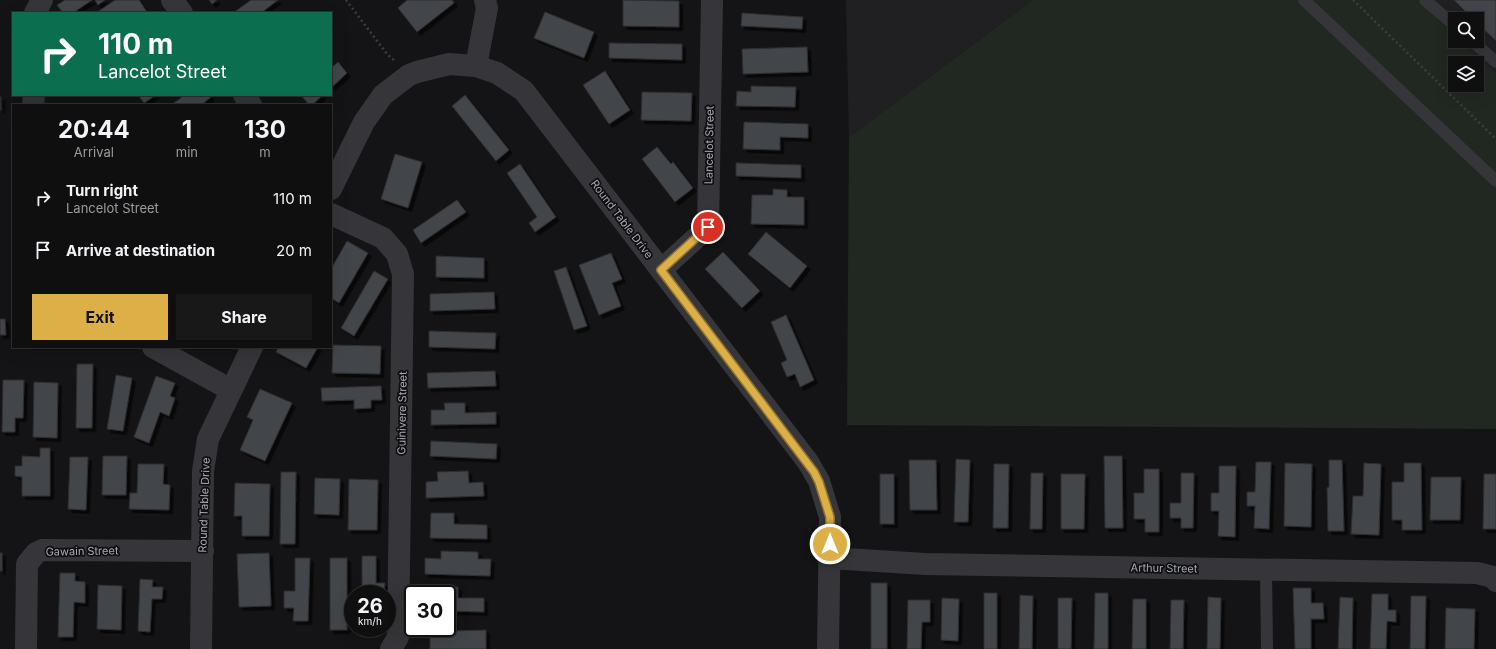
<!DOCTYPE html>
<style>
:root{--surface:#0f0f10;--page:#181819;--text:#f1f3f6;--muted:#9b9c9f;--line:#2f2f30;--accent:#dcb046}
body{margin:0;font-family:Inter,sans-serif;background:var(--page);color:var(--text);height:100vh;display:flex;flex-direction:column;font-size:15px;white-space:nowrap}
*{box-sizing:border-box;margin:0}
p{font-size:13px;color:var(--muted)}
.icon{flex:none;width:22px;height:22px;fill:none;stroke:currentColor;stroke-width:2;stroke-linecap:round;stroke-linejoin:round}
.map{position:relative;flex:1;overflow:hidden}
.drawer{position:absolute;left:12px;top:104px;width:320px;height:244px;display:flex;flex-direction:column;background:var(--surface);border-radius:0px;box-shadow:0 4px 16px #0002,0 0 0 1px var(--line)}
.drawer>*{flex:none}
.banner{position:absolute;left:12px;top:12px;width:320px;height:84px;border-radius:0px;box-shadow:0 4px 16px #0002,0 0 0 1px var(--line);background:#0b6e4f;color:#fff;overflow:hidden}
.tools{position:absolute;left:1448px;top:12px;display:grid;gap:8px}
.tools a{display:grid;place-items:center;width:36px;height:36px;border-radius:0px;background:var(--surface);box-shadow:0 4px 16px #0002,0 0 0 1px var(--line);font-size:20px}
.speed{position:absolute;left:344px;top:585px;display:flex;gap:8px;font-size:20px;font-weight:700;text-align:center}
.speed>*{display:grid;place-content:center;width:52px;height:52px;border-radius:50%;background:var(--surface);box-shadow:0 4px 16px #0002,0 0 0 1px var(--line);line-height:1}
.speed small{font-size:10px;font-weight:400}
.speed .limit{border:2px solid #111;border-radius:6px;background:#fff;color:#111}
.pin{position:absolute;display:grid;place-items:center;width:34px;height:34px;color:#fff;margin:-17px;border:2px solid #fff;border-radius:50%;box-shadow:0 1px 4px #0007}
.me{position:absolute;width:44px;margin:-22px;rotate:0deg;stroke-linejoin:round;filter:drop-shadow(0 0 3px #0008)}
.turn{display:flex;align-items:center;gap:14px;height:84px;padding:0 20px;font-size:18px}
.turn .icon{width:52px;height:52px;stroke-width:2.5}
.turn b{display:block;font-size:28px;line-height:34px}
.eta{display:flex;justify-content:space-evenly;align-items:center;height:68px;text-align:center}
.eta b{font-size:24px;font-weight:700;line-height:28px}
.primary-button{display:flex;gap:8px;margin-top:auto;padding:8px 20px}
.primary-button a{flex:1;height:46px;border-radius:0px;background:var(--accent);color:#111;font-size:16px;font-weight:700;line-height:46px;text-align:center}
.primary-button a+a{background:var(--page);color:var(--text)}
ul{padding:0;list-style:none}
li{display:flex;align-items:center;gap:12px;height:52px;padding:0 20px}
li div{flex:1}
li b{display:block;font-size:15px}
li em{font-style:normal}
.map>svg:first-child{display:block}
.built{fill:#202023}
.green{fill:#212822;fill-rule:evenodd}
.building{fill:#434448;stroke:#2f2e31;filter:url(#shadow)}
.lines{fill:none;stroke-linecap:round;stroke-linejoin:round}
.path{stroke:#3c3d41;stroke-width:2.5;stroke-dasharray:2 3;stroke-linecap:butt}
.service{stroke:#36363a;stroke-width:12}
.minor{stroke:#36363a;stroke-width:22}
.route-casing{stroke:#8f722e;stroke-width:10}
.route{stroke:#dcb046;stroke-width:7}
.labels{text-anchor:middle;stroke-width:3.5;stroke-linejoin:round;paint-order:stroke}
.street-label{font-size:11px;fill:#a8abb4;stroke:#0f0f11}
</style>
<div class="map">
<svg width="1496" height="649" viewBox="0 0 1496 649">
<defs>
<filter id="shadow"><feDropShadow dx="3.5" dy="3.5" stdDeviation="0" flood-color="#0009"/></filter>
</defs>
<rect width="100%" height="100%" fill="#141416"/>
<g class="built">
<polygon points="846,0 1033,0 849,137"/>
<polygon points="1417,0 1496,0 1496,73 1461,41 1477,41 1477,19 1455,19 1455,35"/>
</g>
<path class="green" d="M 1033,0 L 1417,0 L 1455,35 L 1455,41 L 1461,41 L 1496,73 L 1496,429 L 847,425 L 849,137 ZM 1455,63 L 1477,63 L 1477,85 L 1455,85 Z"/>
<g class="building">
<polygon points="65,0 92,0 73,13 63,13 57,5"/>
<polygon points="95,0 105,0 98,5"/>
<polygon points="115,0 139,0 147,12 96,13"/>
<polygon points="209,0 217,0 212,4"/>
<polygon points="251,0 278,0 261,13 233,13"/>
<polygon points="407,0 452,0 454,3 417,32 398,8"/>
<polygon points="623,0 679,1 679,27 623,26"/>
<polygon points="1454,0 1496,0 1496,41 1477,23 1477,19 1473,19"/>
<polygon points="545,12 594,32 584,58 534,38"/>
<polygon points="742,13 803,17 802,29 741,26"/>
<polygon points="609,43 682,44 682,60 609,58"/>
<polygon points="807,47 808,72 743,74 742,49"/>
<polygon points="338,62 347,73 331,88 331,68"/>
<polygon points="605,71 630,110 609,124 583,85"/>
<polygon points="751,86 796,87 795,107 736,106 737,91 751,92"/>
<polygon points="642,92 692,93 691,121 641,120"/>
<polygon points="138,95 156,95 144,103"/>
<polygon points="185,95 209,95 211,97 201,105 171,105"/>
<polygon points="301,95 323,95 312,105 309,105"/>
<polygon points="465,95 509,150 496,161 452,106"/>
<rect x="0" y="97" width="1" height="13"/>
<polygon points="744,122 808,124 808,138 780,137 780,150 743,149"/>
<polygon points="657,147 671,164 673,162 693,188 675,202 642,159"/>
<polygon points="395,154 422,162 408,208 381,199"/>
<polygon points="736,163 801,165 801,178 736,176"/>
<polygon points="520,164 556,217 535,232 529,223 537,217 507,173"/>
<polygon points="773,189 787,190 787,197 804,197 804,225 751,224 752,195 773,195"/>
<polygon points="457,200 466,212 421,243 413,230"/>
<polygon points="766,232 807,266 790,288 748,254"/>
<polygon points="347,241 368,253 339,303 331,298 331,269"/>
<polygon points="723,252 760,291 742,308 705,269"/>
<polygon points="611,253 622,279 612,283 621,306 599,315 579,265"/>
<polygon points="436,256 484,258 484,278 436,277"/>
<polygon points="566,267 587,326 574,330 554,271"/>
<polygon points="374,271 388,279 354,336 341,328"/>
<polygon points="494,292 495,309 430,311 430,294"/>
<polygon points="786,315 814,380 800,387 795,374 787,377 781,363 787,360 771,322"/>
<polygon points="0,319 5,319 6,335 0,335"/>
<polygon points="429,331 496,333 495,349 429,347"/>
<polygon points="333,345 381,346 380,374 332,373"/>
<polygon points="279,347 318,347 306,368 276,352"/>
<polygon points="77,364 93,364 92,428 76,428"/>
<polygon points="495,371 496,386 428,388 427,373"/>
<polygon points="116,375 132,378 123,431 107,429"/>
<polygon points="156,376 175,383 170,396 175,398 169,416 160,412 149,443 134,437"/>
<polygon points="3,380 24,380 23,418 15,418 15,432 2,432"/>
<polygon points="34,382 58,383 57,438 33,437"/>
<polygon points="381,386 382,400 371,400 371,408 354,409 354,400 322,401 321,388"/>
<polygon points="260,389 292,403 265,461 240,450 253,420 247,417"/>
<polygon points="444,403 465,403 465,413 496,412 496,424 431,425 431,410 445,410"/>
<polygon points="431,441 497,444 496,459 430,456"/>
<polygon points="40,448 50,448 50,496 22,496 22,477 15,476 15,466 22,466 22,456 40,457"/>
<polygon points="103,456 127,456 126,495 102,495"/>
<polygon points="1104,456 1122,456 1123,528 1105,528"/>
<polygon points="70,457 88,457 86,510 68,509"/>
<polygon points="956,459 970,460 968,522 954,522"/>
<polygon points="909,460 936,460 937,510 910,510"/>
<polygon points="1329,460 1342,460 1344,531 1328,531 1327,488 1329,487"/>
<polygon points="1256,462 1271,462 1269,529 1254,528 1255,506 1247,506 1247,492 1255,492"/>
<polygon points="1285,463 1312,464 1311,527 1284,526"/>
<polygon points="1364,463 1381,464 1379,535 1351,534 1353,496 1363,496"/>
<polygon points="1404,463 1421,463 1422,530 1402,530 1402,520 1392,520 1392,482 1404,482"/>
<polygon points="138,464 164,464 163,484 170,485 169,510 129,509 130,493 137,493"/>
<polygon points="994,464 1009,464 1008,528 993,528"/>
<polygon points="1219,466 1236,466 1235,537 1218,536 1219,511 1211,511 1211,493 1219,493"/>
<polygon points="1144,469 1159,469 1159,532 1145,532 1145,519 1134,519 1134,493 1144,493"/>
<polygon points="468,471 469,483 483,482 484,496 426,498 426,482 438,481 437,472"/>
<polygon points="281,472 296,472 295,544 280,544"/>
<polygon points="1031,473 1043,473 1042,529 1030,529"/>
<polygon points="1181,473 1194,473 1193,528 1181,528 1181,518 1170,518 1170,503 1181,503"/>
<rect x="880" y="474" width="14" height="50"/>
<polygon points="1061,474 1085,474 1084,529 1061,529"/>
<polygon points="1484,474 1496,474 1496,529 1483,529"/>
<polygon points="1431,477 1461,477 1460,520 1430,520"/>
<polygon points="315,478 340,479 339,515 314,514"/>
<polygon points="349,479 378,480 377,530 348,530"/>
<polygon points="235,483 270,484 269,536 242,536 242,516 234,516"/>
<polygon points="431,513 454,513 454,524 487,525 487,539 430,538"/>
<polygon points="441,551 478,552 478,559 491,559 490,576 425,574 425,558 441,559"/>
<rect x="0" y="553" width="2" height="18"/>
<polygon points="269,553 271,606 239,607 237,554"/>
<polygon points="362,556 376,556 376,583 385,583 384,594 362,594"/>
<polygon points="295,558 310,558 308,621 293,621 294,608 284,608 284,591 295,591"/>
<rect x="330" y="558" width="17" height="72"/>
<polygon points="60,573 75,573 75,581 85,582 85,603 74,602 73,637 58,637"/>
<polygon points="140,579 153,580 152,587 163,587 162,599 152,599 150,632 138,631"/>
<rect x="871" y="583" width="16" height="66"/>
<polygon points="98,585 122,586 121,630 97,629"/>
<polygon points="437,587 458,587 458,598 484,598 484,612 447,611 447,594 437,594"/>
<polygon points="1293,588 1311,588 1311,603 1323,603 1324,619 1311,619 1311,649 1295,649"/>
<rect x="984" y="593" width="13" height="56"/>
<polygon points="1095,593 1108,593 1108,649 1094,649"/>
<polygon points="1372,594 1388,594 1388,610 1396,610 1396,622 1387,621 1386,649 1370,649"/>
<polygon points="1020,595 1033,596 1032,649 1019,649"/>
<polygon points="1411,596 1426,596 1425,649 1410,649"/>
<polygon points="1208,597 1221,598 1220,649 1207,649"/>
<polygon points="1340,597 1353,598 1352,649 1338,649"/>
<polygon points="942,598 959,599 958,641 941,640"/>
<polygon points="1058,598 1072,598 1071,649 1058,649"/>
<polygon points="1133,599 1146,599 1146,649 1132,649"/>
<polygon points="908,600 930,600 930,622 922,622 921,649 907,649"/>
<polygon points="1171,600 1184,600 1183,649 1170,649"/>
<polygon points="1446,608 1475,609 1474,649 1445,649"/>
<polygon points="447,619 454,619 454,631 486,630 486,649 430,649 430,628 447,628"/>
</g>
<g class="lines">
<g class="path">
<polyline points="346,0 387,54 395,61"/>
<polyline points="1353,0 1496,139"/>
</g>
<g class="service">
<polyline points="1304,0 1496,181"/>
<polyline points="1425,0 1455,26"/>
<polyline points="1472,41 1496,62"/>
<polyline points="1266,570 1267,649"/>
</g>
<g class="minor">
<polyline points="172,0 182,13"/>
<polyline points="35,13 42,0"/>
<polyline points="476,66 487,8 485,0"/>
<polyline points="244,95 251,105"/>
<polyline points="33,105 34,95"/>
<polyline points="331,189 364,122 383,95 409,75 417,72 449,64 476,66 497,73 524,91 808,462 819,481 830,517 828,649"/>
<polyline points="331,214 383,238 397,254 403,274 398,637 391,649"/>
<polyline points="661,270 708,227 712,0"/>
<polyline points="153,347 231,390"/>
<polyline points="830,558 925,564 1477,573 1493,577 1496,581"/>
<polyline points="26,649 27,564 36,553 42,550 203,551"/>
<polyline points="201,649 203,471 208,439 252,347"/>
</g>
</g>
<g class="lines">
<g class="route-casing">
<polyline id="route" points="708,227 661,270 814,472 819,482 830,517 830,544"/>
</g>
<use href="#route" class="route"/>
</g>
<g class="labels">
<g class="street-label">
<text transform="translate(709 145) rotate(-89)" y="4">Lancelot Street</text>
<text transform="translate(622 219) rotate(53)" y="4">Round Table Drive</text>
<text transform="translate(402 413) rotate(-89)" y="4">Guinivere Street</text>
<text transform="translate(204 505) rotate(-88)" y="4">Round Table Drive</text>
<text transform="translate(82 551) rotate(-1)" y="4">Gawain Street</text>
<text transform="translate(1164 568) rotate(1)" y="4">Arthur Street</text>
</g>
</g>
</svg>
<div class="tools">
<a><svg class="icon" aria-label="search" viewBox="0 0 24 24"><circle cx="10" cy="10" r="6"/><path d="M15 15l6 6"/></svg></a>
<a><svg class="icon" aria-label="layers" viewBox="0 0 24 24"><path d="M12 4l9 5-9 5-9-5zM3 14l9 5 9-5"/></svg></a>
</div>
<div class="speed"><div>26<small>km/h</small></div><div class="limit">30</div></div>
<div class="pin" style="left:708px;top:227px;background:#d93025"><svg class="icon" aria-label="arrive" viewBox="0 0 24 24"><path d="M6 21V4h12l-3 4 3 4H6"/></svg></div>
<svg class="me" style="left:830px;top:544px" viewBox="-20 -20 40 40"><circle r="17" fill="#dcb046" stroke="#fff" stroke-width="3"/><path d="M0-11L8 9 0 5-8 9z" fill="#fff"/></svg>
<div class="banner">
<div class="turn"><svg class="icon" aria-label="right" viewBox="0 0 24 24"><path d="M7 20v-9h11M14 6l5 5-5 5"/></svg><div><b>110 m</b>Lancelot Street</div></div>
</div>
<section class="drawer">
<div class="eta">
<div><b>20:44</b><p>Arrival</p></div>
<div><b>1</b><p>min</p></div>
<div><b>130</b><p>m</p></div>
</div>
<ul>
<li><svg class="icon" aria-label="right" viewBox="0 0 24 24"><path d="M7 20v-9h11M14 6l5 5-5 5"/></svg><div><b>Turn right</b><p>Lancelot Street</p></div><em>110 m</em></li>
<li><svg class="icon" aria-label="arrive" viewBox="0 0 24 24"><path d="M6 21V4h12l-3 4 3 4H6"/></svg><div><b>Arrive at destination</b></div><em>20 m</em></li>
</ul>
<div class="primary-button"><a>Exit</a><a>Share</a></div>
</section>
</div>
